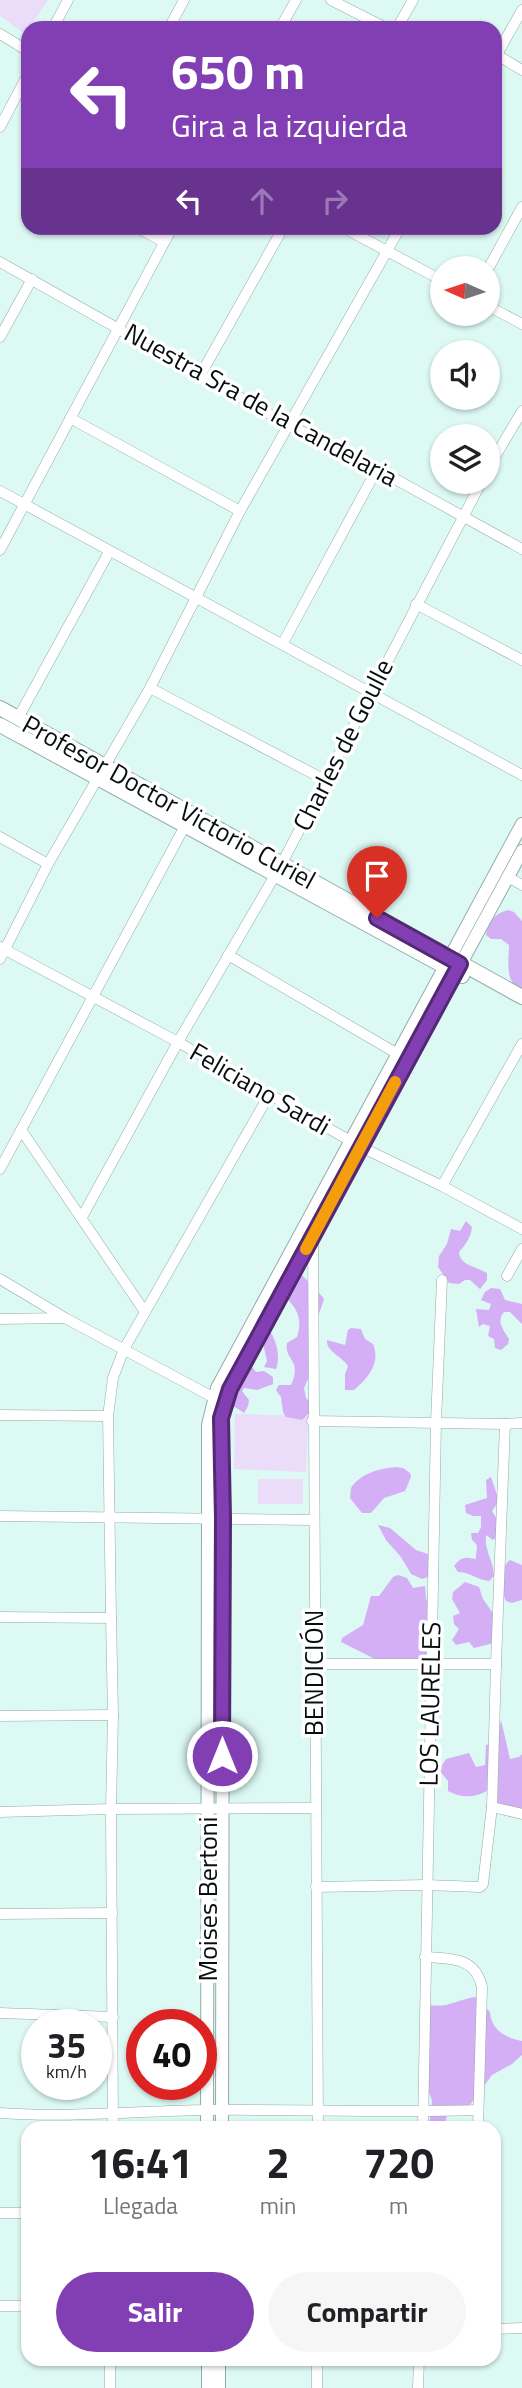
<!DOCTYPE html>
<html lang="es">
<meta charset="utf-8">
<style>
:root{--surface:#fff;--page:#f6f6f6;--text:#202124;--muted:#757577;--accent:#823fb3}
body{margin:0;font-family:"Titillium Web",sans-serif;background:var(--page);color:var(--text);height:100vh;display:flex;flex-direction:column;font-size:26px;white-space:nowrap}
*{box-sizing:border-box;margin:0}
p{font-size:23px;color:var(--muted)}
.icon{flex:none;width:38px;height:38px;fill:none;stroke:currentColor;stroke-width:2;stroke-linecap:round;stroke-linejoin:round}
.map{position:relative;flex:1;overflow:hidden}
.side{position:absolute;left:21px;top:2121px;width:480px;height:245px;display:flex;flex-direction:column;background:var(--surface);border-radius:21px;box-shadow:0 2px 5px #0004}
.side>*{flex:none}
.top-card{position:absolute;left:21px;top:21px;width:481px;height:214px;border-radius:21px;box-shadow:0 2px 5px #0004;background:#823fb3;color:#fff;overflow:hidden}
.needle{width:46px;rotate:273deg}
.tools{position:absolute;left:430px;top:256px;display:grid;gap:14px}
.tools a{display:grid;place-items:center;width:70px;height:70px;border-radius:50%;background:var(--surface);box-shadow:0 2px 5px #0004;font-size:35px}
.speed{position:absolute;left:21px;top:2009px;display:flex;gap:14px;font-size:35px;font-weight:700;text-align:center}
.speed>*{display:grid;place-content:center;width:91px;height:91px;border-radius:50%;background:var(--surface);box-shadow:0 2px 5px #0004;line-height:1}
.speed small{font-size:18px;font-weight:400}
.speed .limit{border:10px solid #d22;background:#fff;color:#111}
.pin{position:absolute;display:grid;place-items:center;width:60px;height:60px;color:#fff;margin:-72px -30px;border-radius:50% 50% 50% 0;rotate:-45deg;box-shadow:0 0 7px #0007}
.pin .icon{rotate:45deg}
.me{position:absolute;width:77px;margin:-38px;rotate:0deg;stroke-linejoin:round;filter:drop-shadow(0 0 5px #0008)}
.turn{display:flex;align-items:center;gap:24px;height:147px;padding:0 35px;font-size:32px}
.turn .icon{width:91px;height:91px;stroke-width:2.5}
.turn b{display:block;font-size:49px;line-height:60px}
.lanes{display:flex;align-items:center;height:66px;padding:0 35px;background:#0003;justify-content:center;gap:35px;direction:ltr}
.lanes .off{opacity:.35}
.eta{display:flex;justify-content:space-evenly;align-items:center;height:119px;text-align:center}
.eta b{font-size:42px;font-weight:700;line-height:49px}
.action{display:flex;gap:14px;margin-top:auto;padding:14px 35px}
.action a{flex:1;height:80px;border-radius:42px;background:var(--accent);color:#fff;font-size:28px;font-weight:700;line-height:80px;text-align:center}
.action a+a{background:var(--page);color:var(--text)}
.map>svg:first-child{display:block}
.green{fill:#ebdcf9}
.forest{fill:#d4aff6}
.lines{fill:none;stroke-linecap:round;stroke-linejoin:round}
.minor-casing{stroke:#92aca8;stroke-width:11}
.tertiary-casing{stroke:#92aca8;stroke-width:14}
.secondary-casing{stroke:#92aca8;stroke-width:16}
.minor{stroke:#fff;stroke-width:10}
.tertiary{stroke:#fff;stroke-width:12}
.secondary{stroke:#fff;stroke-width:14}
.route-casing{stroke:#542974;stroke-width:18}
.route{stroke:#823fb3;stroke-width:12}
.slow{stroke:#f59e0b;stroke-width:12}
.labels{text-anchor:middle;stroke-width:7;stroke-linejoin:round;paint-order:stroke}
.street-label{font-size:26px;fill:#060f0d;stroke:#fff}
</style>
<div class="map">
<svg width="522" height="2388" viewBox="0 0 522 2388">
<rect width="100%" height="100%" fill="#ddf9f4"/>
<g class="green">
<polygon points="0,0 48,0 25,34 0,16"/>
<polygon points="235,1414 308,1416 306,1472 234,1469"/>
<rect x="258" y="1479" width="45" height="25"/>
</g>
<g class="forest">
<path d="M 508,910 L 514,912 L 522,921 L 522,988 C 504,985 509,959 509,945 L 501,939 L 491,939 L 486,935 C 488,922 495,913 508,910 Z"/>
<path d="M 466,1221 L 472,1227 C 471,1237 466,1244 459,1252 C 460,1266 476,1266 487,1273 L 487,1280 L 480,1289 L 470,1280 L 465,1280 L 459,1284 L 449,1283 L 438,1267 L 439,1256 L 447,1244 L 451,1229 L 460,1231 Z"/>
<path d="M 299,1271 C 307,1282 316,1288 324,1299 L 315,1326 L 309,1377 L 304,1388 L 306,1398 L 313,1405 L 312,1410 L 302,1420 L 286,1417 L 283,1412 L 281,1397 L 276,1390 L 279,1385 L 291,1385 C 303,1359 284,1361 287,1343 L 297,1337 C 305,1313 292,1305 278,1288 Z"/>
<path d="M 491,1288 L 500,1289 L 505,1300 L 522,1304 L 522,1324 L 510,1312 L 504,1312 C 496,1322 503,1329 509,1339 L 508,1344 L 501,1350 L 495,1348 L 494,1339 L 488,1336 L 490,1326 L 483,1324 L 479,1327 L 476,1309 L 489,1310 L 491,1304 L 481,1300 L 485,1292 Z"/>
<path d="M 268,1328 C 276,1339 281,1356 276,1369 L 264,1367 L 267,1361 L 263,1343 L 254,1355 L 252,1367 L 256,1372 L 264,1371 L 273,1377 L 273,1384 L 257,1390 L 244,1388 L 242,1391 L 249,1400 L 248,1406 L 244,1413 L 235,1407 L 224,1410 Z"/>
<path d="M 351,1328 L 361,1329 L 365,1339 L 373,1344 C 381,1363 368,1378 354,1390 L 345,1390 L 345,1374 L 348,1366 C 342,1356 326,1352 327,1340 L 345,1345 L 348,1330 Z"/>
<path d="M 396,1467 L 403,1468 L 410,1473 L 411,1477 L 405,1491 L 384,1498 L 371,1513 L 362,1513 L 350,1498 L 351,1488 C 361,1473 378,1469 396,1467 Z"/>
<path d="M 491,1477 L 499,1501 L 492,1511 L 498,1521 L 495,1538 L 493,1540 L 486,1535 C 484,1551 494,1561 494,1576 L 489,1581 C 477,1580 470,1572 458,1572 L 454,1566 C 462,1556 465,1557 476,1559 C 475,1550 481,1547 472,1540 L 471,1533 L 478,1533 L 481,1527 L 481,1516 L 473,1516 L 466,1513 L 465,1505 L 487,1498 L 486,1480 Z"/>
<polygon points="378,1525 390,1528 416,1550 434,1556 428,1577 422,1579 411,1574 401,1557 386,1540"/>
<path d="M 510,1560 L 522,1565 L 522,1600 L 512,1603 L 506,1601 C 500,1590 499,1568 510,1560 Z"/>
<polygon points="398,1575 407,1578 413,1588 425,1586 426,1599 430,1602 431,1659 377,1660 341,1642 342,1638 363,1625 371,1596 379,1596 393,1577"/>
<polygon points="465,1582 479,1587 483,1599 494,1615 495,1640 490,1644 474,1648 469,1642 456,1645 452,1640 459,1629 454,1624 453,1616 460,1613 452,1599 453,1592"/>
<path d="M 501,1720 L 510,1759 L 519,1757 L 522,1754 L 522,1813 L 500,1807 L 487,1791 C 474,1798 461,1798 448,1791 L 448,1781 L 439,1770 L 446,1759 L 469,1753 L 476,1767 L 485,1765 L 486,1745 L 497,1741 Z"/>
<path d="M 475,1997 L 490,2012 C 491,2030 506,2038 522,2041 L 522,2055 L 512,2064 L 492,2075 L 464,2113 L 447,2114 L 445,2128 L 429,2128 L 432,2101 L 427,2087 L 429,2005 C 449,2008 456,2000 475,1997 Z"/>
</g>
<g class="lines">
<g class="minor-casing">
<g id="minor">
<polyline points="331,0 386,28"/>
<polyline points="53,28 68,0"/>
<polyline points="169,28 184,0"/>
<polyline points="280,28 296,0"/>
<polyline points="397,28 413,0"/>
<polyline points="0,34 28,51"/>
<polyline points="497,55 522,70"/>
<polyline points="495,58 522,10"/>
<polyline points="0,127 28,74"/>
<polyline points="138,228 164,242"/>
<polyline points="344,228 443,281"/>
<polyline points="0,262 289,425 377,469 522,549"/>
<polyline points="488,269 522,207"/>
<polyline points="488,306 522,324"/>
<polyline points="0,337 32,279"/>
<polyline points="201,374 283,228"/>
<polyline points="70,418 240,511"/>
<polyline points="488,469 522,411"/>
<polyline points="0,491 522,775"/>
<polyline points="0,550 172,228"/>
<polyline points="416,604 522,660"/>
<polyline points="283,643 377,469"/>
<polyline points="150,688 325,780"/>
<polyline points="18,718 109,552"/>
<polyline points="0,837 48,864"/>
<polyline points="508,877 522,885"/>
<polyline points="0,947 178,1042 361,1147 442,1186 522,1229"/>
<polyline points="228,955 403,1057"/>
<polyline points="0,959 48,864 150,688 240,511 400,228"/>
<polyline points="22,1131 145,1312"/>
<polyline points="0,1169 186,824"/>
<polyline points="442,1186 522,1044"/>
<polyline points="82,1217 178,1042 281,865 482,481"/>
<polyline points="313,1239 318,2128"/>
<polyline points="507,1276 522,1249"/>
<polyline points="0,1279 65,1318 220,1401"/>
<polyline points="0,1319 64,1318"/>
<polyline points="0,1415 108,1416"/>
<polyline points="312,1421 505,1424 522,1423"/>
<polyline points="0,1516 313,1520"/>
<polyline points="0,1617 111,1618 113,1715 111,1809 315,1808"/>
<polyline points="111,1618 108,1416 113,1378 124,1349 269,1095"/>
<polyline points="314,1664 496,1664"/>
<polyline points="0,1716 113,1715"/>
<polyline points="492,1807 522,1814"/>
<polyline points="0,1812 111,1809 113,2128"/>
<polyline points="316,1887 426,1885 480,1887 483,1884 492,1807 496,1664 505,1424"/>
<polyline points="0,1914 112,1913"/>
<path d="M 425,1957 C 450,1959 475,1956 482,1987 L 478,2128"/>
<polyline points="0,2013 113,2017"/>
<path d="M 0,2113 C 69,2118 138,2111 207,2110 C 298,2109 388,2113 478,2110"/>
<polyline points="423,2128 436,1422 442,1280"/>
<polyline points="0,2213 28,2213"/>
<polyline points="0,2306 28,2306"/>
<polyline points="494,2329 522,2328"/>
<polyline points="317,2359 317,2388"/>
<polyline points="110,2388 110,2359"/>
<polyline points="418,2388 419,2359"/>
</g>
</g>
<g class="tertiary-casing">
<g id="tertiary">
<polyline points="207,2128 208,1519 208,1425 217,1388 522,824"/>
<polyline points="222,2128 223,1518 221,1418 230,1389 522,851"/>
<polyline points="208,2359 208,2388"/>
<polyline points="219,2388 219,2359"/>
</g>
</g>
<g class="secondary-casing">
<g id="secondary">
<polyline points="0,708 522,997"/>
<polyline points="0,725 462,976"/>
</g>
</g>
<use href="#minor" class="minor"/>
<use href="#tertiary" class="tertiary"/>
<use href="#secondary" class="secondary"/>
</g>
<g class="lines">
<g class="route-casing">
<polyline id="route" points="222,1756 223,1518 221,1418 230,1389 254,1345 460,964 377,918"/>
</g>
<use href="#route" class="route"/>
<polyline class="slow" points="306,1249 395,1082"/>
</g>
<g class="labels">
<g class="street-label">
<text transform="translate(261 405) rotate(29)" y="9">Nuestra Sra de la Candelaria</text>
<text transform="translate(343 745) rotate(-63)" y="9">Charles de Goulle</text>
<text transform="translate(169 802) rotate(29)" y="9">Profesor Doctor Victorio Curiel</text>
<text transform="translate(260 1089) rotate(30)" y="9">Feliciano Sardi</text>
<text transform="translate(314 1673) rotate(-90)" y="9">BENDICIÓN</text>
<text transform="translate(430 1704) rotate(-89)" y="9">LOS LAURELES</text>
<text transform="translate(208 1899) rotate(-90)" y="9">Moises Bertoni</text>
</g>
</g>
</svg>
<div class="tools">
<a><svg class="needle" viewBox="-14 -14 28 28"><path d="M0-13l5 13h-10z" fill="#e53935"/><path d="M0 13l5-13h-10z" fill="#757577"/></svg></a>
<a><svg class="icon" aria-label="sound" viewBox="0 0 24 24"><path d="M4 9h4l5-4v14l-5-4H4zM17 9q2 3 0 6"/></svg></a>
<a><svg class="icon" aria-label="layers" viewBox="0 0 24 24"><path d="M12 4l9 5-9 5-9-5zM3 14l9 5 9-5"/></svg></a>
</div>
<div class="speed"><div>35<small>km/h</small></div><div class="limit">40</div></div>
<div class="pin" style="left:377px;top:918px;background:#d93025"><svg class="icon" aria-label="arrive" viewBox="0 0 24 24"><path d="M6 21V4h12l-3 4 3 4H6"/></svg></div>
<svg class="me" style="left:222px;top:1756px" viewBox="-20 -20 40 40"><circle r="17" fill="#823fb3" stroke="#fff" stroke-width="3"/><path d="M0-11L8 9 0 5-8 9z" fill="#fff"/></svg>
<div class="top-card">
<div class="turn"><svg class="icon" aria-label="left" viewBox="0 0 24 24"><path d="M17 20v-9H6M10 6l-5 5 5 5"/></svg><div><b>650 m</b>Gira a la izquierda</div></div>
<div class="lanes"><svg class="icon" aria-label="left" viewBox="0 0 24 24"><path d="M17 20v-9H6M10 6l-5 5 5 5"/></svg><svg class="icon off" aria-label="ahead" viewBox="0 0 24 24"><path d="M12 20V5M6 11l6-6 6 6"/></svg><svg class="icon off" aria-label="right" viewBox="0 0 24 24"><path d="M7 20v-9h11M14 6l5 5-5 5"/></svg></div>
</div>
<section class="side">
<div class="eta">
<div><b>16:41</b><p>Llegada</p></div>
<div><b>2</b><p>min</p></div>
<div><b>720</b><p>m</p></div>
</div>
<div class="action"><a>Salir</a><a>Compartir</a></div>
</section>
</div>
